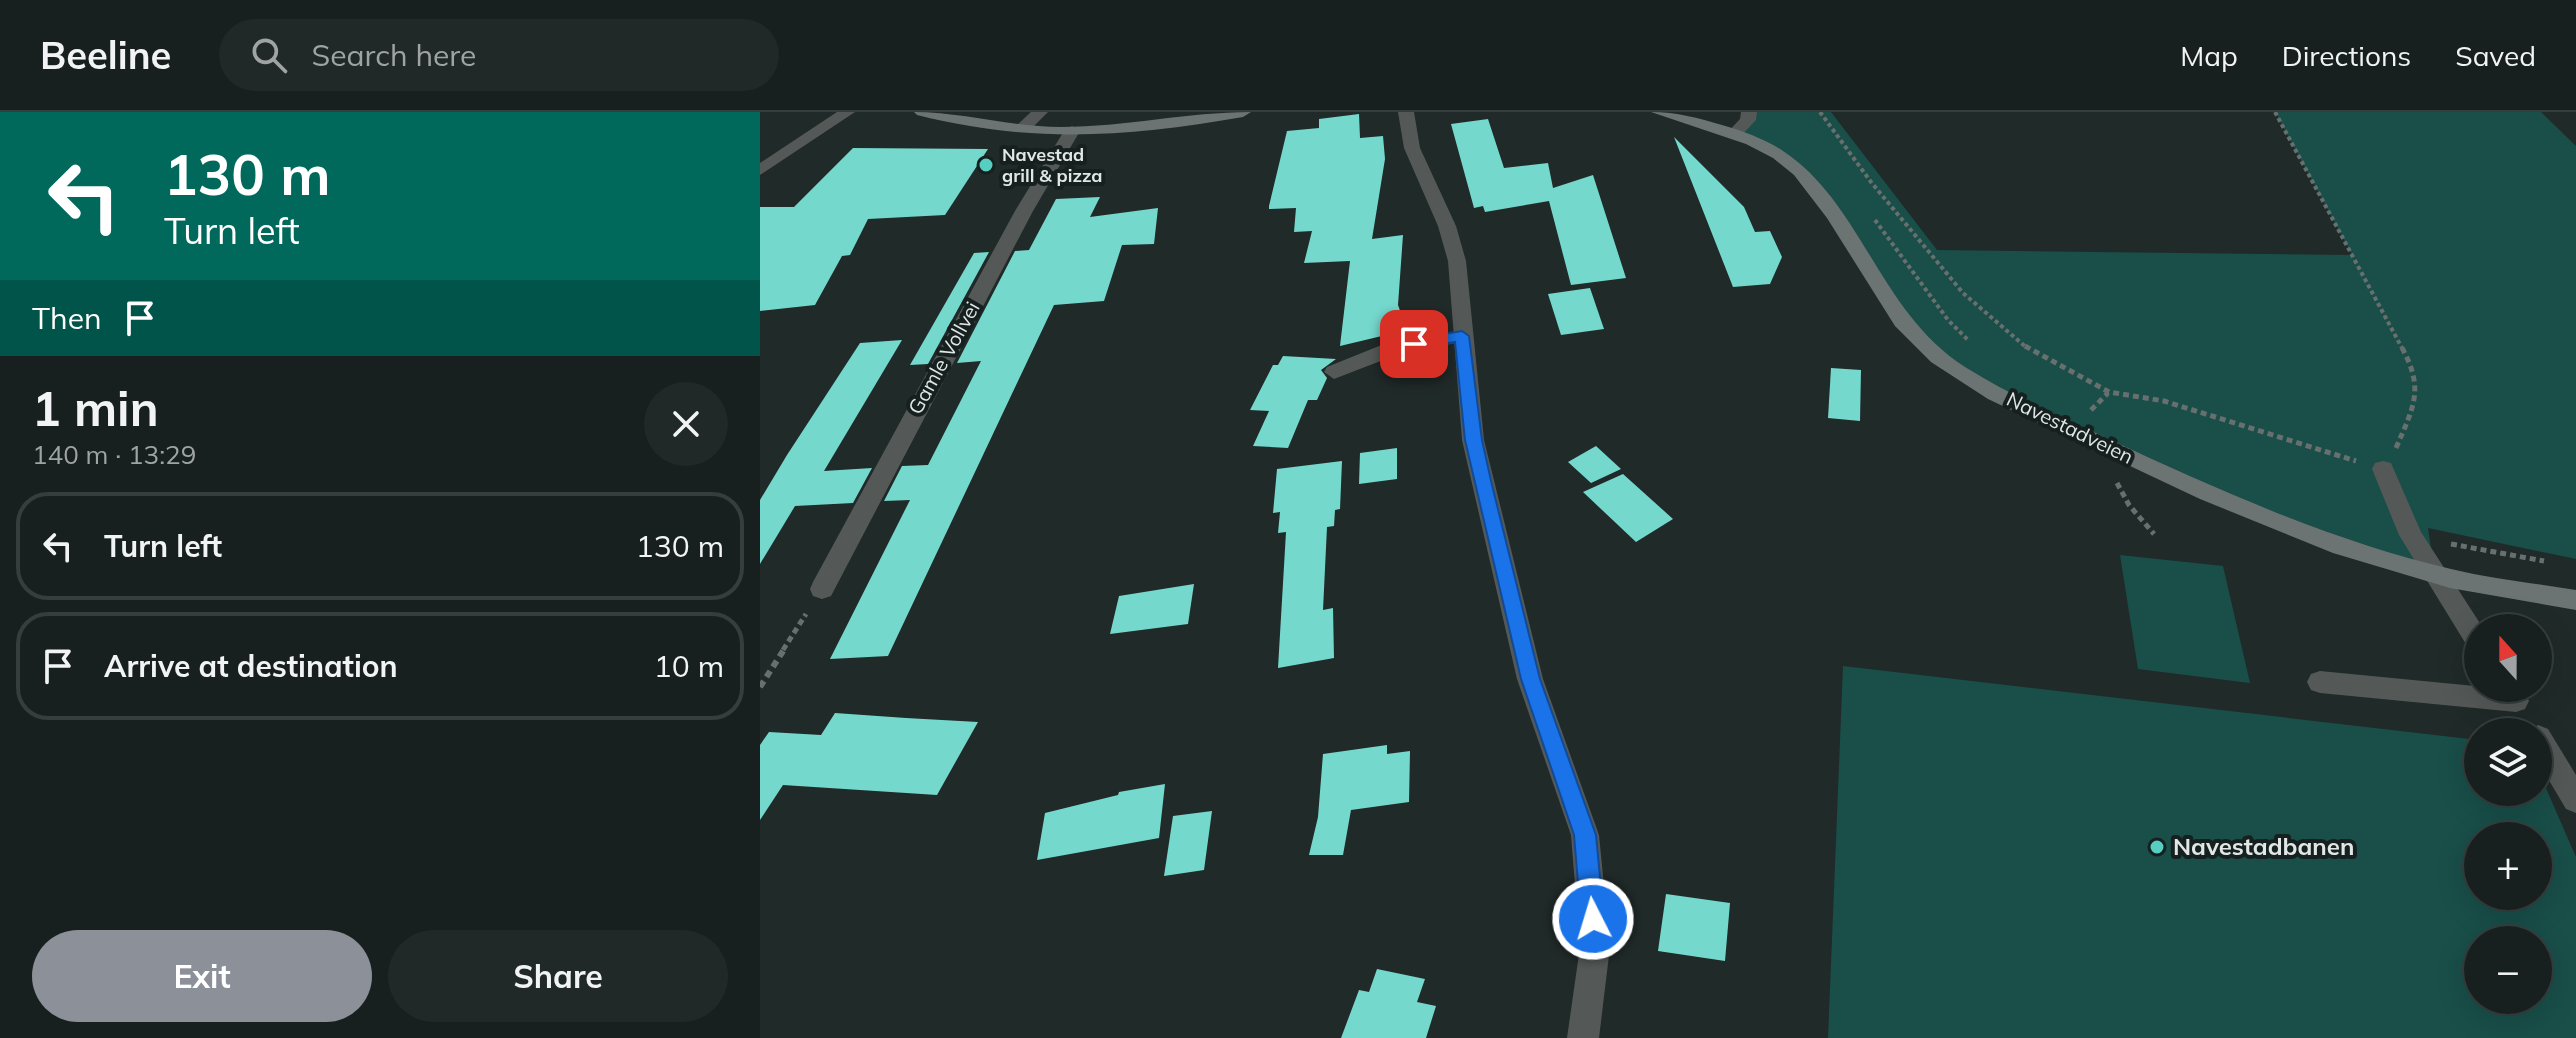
<!DOCTYPE html>
<meta charset="utf-8">
<style>
:root{--surface:#18201f;--page:#212828;--text:#f1f3f6;--muted:#9fa3a4;--line:#363e3d;--accent:#8c9099}
body{margin:0;font-family:Mulish,sans-serif;background:var(--page);color:var(--text);height:100vh;display:flex;flex-direction:column;font-size:30px;white-space:nowrap}
*{box-sizing:border-box;margin:0}
p{font-size:26px;color:var(--muted)}
.icon{flex:none;width:44px;height:44px;fill:none;stroke:currentColor;stroke-width:2;stroke-linecap:round;stroke-linejoin:round}
.map{position:relative;flex:1;overflow:hidden}
.sheet{display:flex;flex-direction:column;background:var(--surface);width:760px}
.sheet>*{flex:none}
.top-card{background:#00695c;color:#fff;overflow:hidden}
.needle{width:52px;rotate:339deg}
.tools{position:absolute;left:1704px;top:502px;display:grid;gap:16px}
.tools a{display:grid;place-items:center;width:88px;height:88px;border-radius:50%;background:var(--surface);box-shadow:0 8px 32px #0002,0 0 0 2px var(--line);font-size:40px}
.pin{position:absolute;display:grid;place-items:center;width:68px;height:68px;color:#fff;margin:-34px;border-radius:16px;box-shadow:0 4px 12px #0006}
.me{position:absolute;width:88px;margin:-44px;rotate:355deg;stroke-linejoin:round;filter:drop-shadow(0 0 6px #0008)}
.turn{display:flex;align-items:center;gap:28px;height:168px;padding:0 32px;font-size:36px}
.turn .icon{width:104px;height:104px;stroke-width:2.5}
.turn b{display:block;font-size:56px;line-height:68px}
.then{display:flex;align-items:center;height:76px;padding:0 32px;background:#0003;gap:16px;font-size:30px}
.round{display:grid;place-items:center;flex:none;width:84px;height:84px;border-radius:42px;background:var(--page)}
.headline{display:flex;align-items:center;justify-content:space-between;height:136px;padding:0 32px}
h1{font-size:48px;font-weight:700;line-height:60px}
.primary-button{display:flex;gap:16px;margin-top:auto;padding:16px 32px}
.primary-button a{flex:1;height:92px;border-radius:48px;background:var(--accent);color:#fff;font-size:32px;font-weight:700;line-height:92px;text-align:center}
.primary-button a+a{background:var(--page);color:var(--text)}
ul{padding:0;list-style:none}
li{display:flex;align-items:center;gap:24px;height:108px;margin:0 16px 12px;padding:0 16px;border:4px solid var(--line);border-radius:32px}
li div{flex:1}
li b{display:block;font-size:30px}
li em{font-style:normal}
header{display:flex;align-items:center;gap:48px;box-sizing:border-box;height:112px;padding:0 40px;background:var(--surface);border-bottom:2px solid var(--line)}
header strong{font-size:38px}
nav{display:flex;gap:44px;margin-inline-start:auto;font-size:28px}
.search{width:560px;height:72px;background:var(--page);display:flex;align-items:center;gap:20px;box-sizing:border-box;padding:0 28px;border-radius:44px;color:var(--muted);font-size:30px}
main{display:flex;flex:1;min-height:0}
.map>svg:first-child{display:block}
.green{fill:#194e49;fill-rule:evenodd}
.building{fill:#75d8cd}
.lines{fill:none;stroke-linecap:round;stroke-linejoin:round}
.path-far2{stroke:#67706f;stroke-width:4;stroke-dasharray:4 3;stroke-linecap:butt}
.path-far1{stroke:#67706f;stroke-width:5;stroke-dasharray:6 4;stroke-linecap:butt}
.path{stroke:#67706f;stroke-width:6;stroke-dasharray:7 5;stroke-linecap:butt}
.lane{fill:#545958;fill-rule:evenodd}
.street{fill:#545958;fill-rule:evenodd}
.secondary{fill:#6c7473;fill-rule:evenodd}
.route{fill:#1a73e8;stroke:#114b97;stroke-width:2}
.poi-dot{fill:#57cec2;stroke:#16211f;stroke-width:3}
.labels{text-anchor:middle;stroke-width:8;stroke-linejoin:round;paint-order:stroke}
.far-poi-label{font-size:18px;font-weight:bold;fill:#e0e7e6;stroke:#16211f;text-anchor:start}
.street-label{font-size:20px;fill:#e0e7e6;stroke:#16211f}
.near-poi-label{font-size:24px;font-weight:bold;fill:#e0e7e6;stroke:#16211f;text-anchor:start}
</style>
<header>
<strong>Beeline</strong>
<div class="search"><svg class="icon" aria-label="search" viewBox="0 0 24 24"><circle cx="10" cy="10" r="6"/><path d="M15 15l6 6"/></svg>Search here</div>
<nav><a>Map</a><a>Directions</a><a>Saved</a></nav>
</header>
<main>
<section class="sheet">
<div class="top-card">
<div class="turn"><svg class="icon" aria-label="left" viewBox="0 0 24 24"><path d="M17 20v-9H6M10 6l-5 5 5 5"/></svg><div><b>130 m</b>Turn left</div></div>
<div class="then">Then<svg class="icon" aria-label="arrive" viewBox="0 0 24 24"><path d="M6 21V4h12l-3 4 3 4H6"/></svg></div>
</div>
<div class="headline"><div><h1>1 min</h1><p>140 m · 13:29</p></div><a class="round"><svg class="icon" aria-label="close" viewBox="0 0 24 24"><path d="M6 6l12 12M18 6L6 18"/></svg></a></div>
<ul>
<li><svg class="icon" aria-label="left" viewBox="0 0 24 24"><path d="M17 20v-9H6M10 6l-5 5 5 5"/></svg><div><b>Turn left</b></div><em>130 m</em></li>
<li><svg class="icon" aria-label="arrive" viewBox="0 0 24 24"><path d="M6 21V4h12l-3 4 3 4H6"/></svg><div><b>Arrive at destination</b></div><em>10 m</em></li>
</ul>
<div class="primary-button"><a>Exit</a><a>Share</a></div>
</section>
<div class="map">
<svg width="1816" height="926" viewBox="0 0 1816 926">
<rect width="100%" height="100%" fill="#202a29"/>
<g class="green">
<polygon points="989,0 1071,0 1177,138 1592,143 1515,0 1781,0 1816,34 1816,447 1668,416 1675,463 1606,442 1268,297 1162,231 1039,59 974,22"/>
<polygon points="1360,443 1463,454 1490,571 1378,557"/>
<path d="M 1083,554 L 1718,628 L 1718,680 L 1778,680 L 1778,658 L 1816,745 L 1816,926 L 1068,926 ZM 1718,724 L 1778,724 L 1778,784 L 1718,784 ZM 1718,828 L 1778,828 L 1778,888 L 1718,888 Z"/>
</g>
<g class="building">
<polygon points="599,2 600,26 623,24 625,47 612,127 643,123 638,193 647,218 580,234 590,149 544,151 552,119 534,120 536,96 509,97 509,94 527,19 559,16 559,7"/>
<polygon points="728,7 744,56 788,51 793,76 833,63 866,166 811,173 789,89 725,100 723,94 714,96 691,12"/>
<polygon points="914,25 984,95 995,120 1010,119 1022,145 1010,172 973,175"/>
<polygon points="93,36 228,37 185,103 108,107 90,143 82,144 55,193 0,199 0,95 34,95"/>
<polygon points="340,85 330,105 398,96 394,132 362,133 344,189 294,193 128,544 70,547 150,388 124,389 142,354 168,353 221,249 197,251 255,139 269,138 296,87"/>
<polygon points="229,140 168,252 150,253 214,141"/>
<polygon points="830,176 844,217 801,223 788,182"/>
<polygon points="142,228 64,359 112,356 93,391 35,394 0,452 0,388 27,343 100,231"/>
<polygon points="523,244 576,247 561,258 567,266 557,288 548,288 528,336 493,334 509,299 490,298 513,253 518,253"/>
<polygon points="1071,256 1101,258 1100,309 1068,306"/>
<polygon points="836,334 861,357 831,371 808,350"/>
<polygon points="637,336 637,367 599,372 600,341"/>
<polygon points="582,349 580,397 575,398 574,414 567,415 563,498 573,496 574,546 518,556 526,420 518,421 520,400 513,401 517,357"/>
<polygon points="863,362 913,407 876,430 823,380"/>
<polygon points="434,472 428,512 350,522 359,484"/>
<polygon points="75,601 146,606 218,610 177,683 23,673 0,708 0,633 9,620 61,623"/>
<polygon points="627,633 627,642 650,639 649,690 591,698 583,743 549,743 558,705 563,642"/>
<polygon points="405,672 399,726 277,748 285,701 358,683 359,680"/>
<polygon points="452,699 444,758 404,764 413,704"/>
<polygon points="906,782 970,791 965,849 898,839"/>
<polygon points="617,857 665,867 657,890 676,894 666,926 581,926 599,878 609,880"/>
</g>
<g class="lines">
<g class="path-far2">
<polyline points="1060,0 1111,70 1203,181 1267,236"/>
<polyline points="1515,0 1642,236"/>
<polyline points="1115,108 1188,208 1209,229"/>
</g>
<g class="path-far1">
<polyline points="1265,234 1349,280 1404,289 1596,349"/>
<polyline points="1331,298 1348,281"/>
<path d="M 1636,336 C 1654,294 1665,277 1641,234"/>
<polyline points="1357,371 1369,393 1394,422"/>
<polyline points="1691,432 1784,449"/>
<polyline points="23,538 46,502"/>
</g>
<polyline class="path" points="0,575 25,536"/>
<g class="lane">
<polygon points="702,218 712,224 709,228 631,245 574,267 564,260 567,255 619,234"/>
<polygon points="1623,349 1631,351 1661,420 1723,516 1718,516 1718,540 1709,537 1639,423 1612,357 1615,351"/>
<polygon points="1560,559 1756,578 1765,581 1769,589 1765,597 1756,600 1560,581 1551,578 1547,570 1551,562"/>
<polygon points="1778,613 1788,617 1816,663 1816,701 1806,697 1778,650 1778,620 1767,620"/>
</g>
<g class="street">
<polygon points="77,0 95,0 0,63 0,51"/>
<polygon points="271,0 288,0 268,20 256,20 256,14"/>
<polygon points="638,0 654,0 660,36 696,114 706,149 724,328 783,567 839,723 850,835 839,926 807,926 820,835 811,723 757,567 702,328 688,149 678,114 644,36"/>
<polygon points="981,0 997,0 996,8 980,25 968,25 966,22 980,7"/>
<polygon points="312,14 320,19 273,99 71,484 62,487 53,484 50,477 53,470 255,99 304,19"/>
</g>
<g class="secondary">
<path d="M 154,0 C 203,0 251,15 301,15 C 365,15 427,0 491,0 L 483,5 C 366,25 273,32 157,3 Z"/>
<path d="M 891,0 C 917,0 938,6 962,13 C 983,19 1005,27 1023,39 C 1102,91 1119,200 1205,255 C 1251,284 1302,305 1351,328 C 1460,379 1573,429 1691,457 C 1732,467 1774,471 1816,478 L 1816,498 L 1690,476 L 1573,441 L 1440,387 L 1228,287 L 1171,250 L 1135,214 L 1067,106 L 1034,63 L 1013,46 L 986,32 Z"/>
</g>
</g>
<polygon class="route" points="702,219 709,224 722,328 732,373 780,567 836,723 844,807 841,815 833,819 824,815 821,807 814,723 761,567 705,328 695,230 654,237 647,232 654,227"/>
<g class="poi-dot">
<circle cx="226" cy="53" r="8"/>
<circle cx="1397" cy="735" r="8"/>
</g>
<g class="labels">
<g class="far-poi-label">
<text x="242" y="49">Navestad<tspan x="242" dy="21">grill &amp; pizza</tspan></text>
</g>
<g class="street-label">
<text transform="translate(184 246) rotate(-61)" y="7">Gamle Vollvei</text>
<text transform="translate(1310 316) rotate(26)" y="7">Navestadveien</text>
</g>
<g class="near-poi-label">
<text x="1413" y="743">Navestadbanen</text>
</g>
</g>
</svg>
<div class="tools">
<a><svg class="needle" viewBox="-14 -14 28 28"><path d="M0-13l5 13h-10z" fill="#e53935"/><path d="M0 13l5-13h-10z" fill="#9fa3a4"/></svg></a>
<a><svg class="icon" aria-label="layers" viewBox="0 0 24 24"><path d="M12 4l9 5-9 5-9-5zM3 14l9 5 9-5"/></svg></a>
<a>+</a>
<a>−</a>
</div>
<div class="pin" style="left:654px;top:232px;background:#d93025"><svg class="icon" aria-label="arrive" viewBox="0 0 24 24"><path d="M6 21V4h12l-3 4 3 4H6"/></svg></div>
<svg class="me" style="left:833px;top:807px" viewBox="-20 -20 40 40"><circle r="17" fill="#1a73e8" stroke="#fff" stroke-width="3"/><path d="M0-11L8 9 0 5-8 9z" fill="#fff"/></svg>
</div>
</main>
